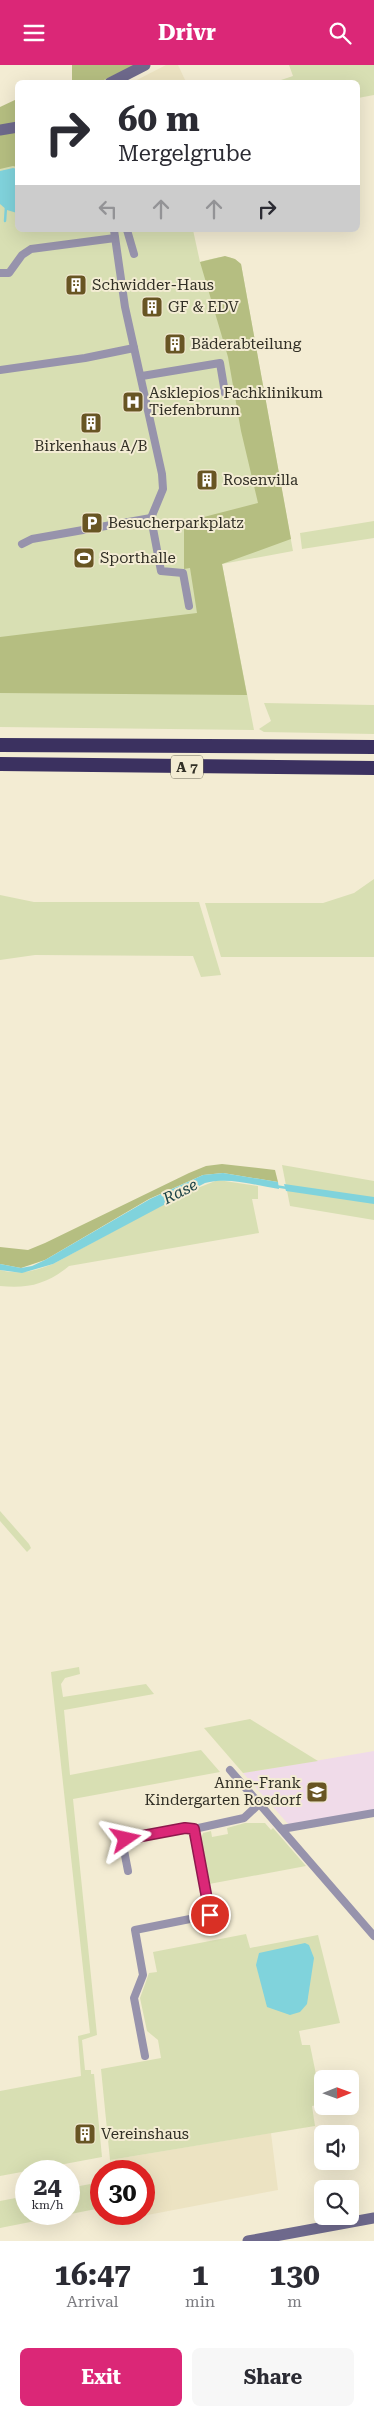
<!DOCTYPE html>
<meta charset="utf-8">
<style>
:root{--surface:#fff;--page:#f7f7f7;--text:#2b2b33;--muted:#7c7c81;--accent:#db2777}
body{margin:0;font-family:"Roboto Serif",serif;background:var(--page);color:var(--text);height:100vh;display:flex;flex-direction:column;font-size:19px;white-space:nowrap}
*{box-sizing:border-box;margin:0}
p{font-size:16px;color:var(--muted)}
.icon{flex:none;width:28px;height:28px;fill:none;stroke:currentColor;stroke-width:2;stroke-linecap:round;stroke-linejoin:round}
.map{position:relative;height:2176px;overflow:hidden}
.sheet{display:flex;flex-direction:column;background:var(--surface);flex:1}
.sheet>*{flex:none}
.top-card{position:absolute;left:15px;top:15px;width:345px;height:152px;border-radius:8px;box-shadow:0 5px 20px #0002;background:#fff;color:var(--text);overflow:hidden}
.needle{width:32px;rotate:89deg}
.buttons{position:absolute;left:314px;top:2005px;display:grid;gap:10px}
.buttons a{display:grid;place-items:center;width:45px;height:45px;border-radius:8px;background:var(--surface);box-shadow:0 5px 20px #0002;font-size:25px}
.speed{position:absolute;left:15px;top:2095px;display:flex;gap:10px;font-size:25px;font-weight:700;text-align:center}
.speed>*{display:grid;place-content:center;width:65px;height:65px;border-radius:50%;background:var(--surface);box-shadow:0 5px 20px #0002;line-height:1}
.speed small{font-size:12px;font-weight:400}
.speed .limit{border:8px solid #d22;background:#fff;color:#111}
.pin{position:absolute;display:grid;place-items:center;width:42px;height:42px;color:#fff;margin:-21px;border:2px solid #fff;border-radius:50%;box-shadow:0 1px 5px #0007}
.me{position:absolute;width:55px;margin:-28px;rotate:79deg;stroke-linejoin:round;filter:drop-shadow(0 0 4px #0008)}
.turn{display:flex;align-items:center;gap:18px;height:105px;padding:0 20px;font-size:22px}
.turn .icon{width:65px;height:65px;stroke-width:2.5}
.turn b{display:block;font-size:35px;line-height:42px}
.lanes{display:flex;align-items:center;height:48px;padding:0 20px;background:#0003;justify-content:center;gap:25px;direction:ltr}
.lanes .off{opacity:.35}
.eta{display:flex;justify-content:space-evenly;align-items:center;height:85px;text-align:center}
.eta b{font-size:30px;font-weight:700;line-height:35px}
.primary-button{display:flex;gap:10px;margin-top:auto;padding:10px 20px}
.primary-button a{flex:1;height:58px;border-radius:8px;background:var(--accent);color:#fff;font-size:20px;font-weight:700;line-height:58px;text-align:center}
.primary-button a+a{background:var(--page);color:var(--text)}
header{display:flex;justify-content:space-between;align-items:center;height:65px;padding:0 20px;background:var(--accent);color:#fff;font-size:22px;font-weight:700}
.map>svg:first-child{display:block}
.built{fill:#ece3c2}
.education{fill:#f0dbe9}
.green{fill:#d8dfb3}
.forest{fill:#b5be81}
.water{fill:#80d3dc}
.lines{fill:none;stroke-linecap:round;stroke-linejoin:round}
.stream{stroke:#80d3dc;stroke-width:2.5}
.street{stroke:#9793ac;stroke-width:8}
.secondary{stroke:#6e698c;stroke-width:11}
.highway{stroke:#3b3160;stroke-width:14}
.route-casing{stroke:#8e194d;stroke-width:12}
.route{stroke:#db2777;stroke-width:9}
.labels{text-anchor:middle;stroke-width:4;stroke-linejoin:round;paint-order:stroke}
.shield{fill:#f3ecd3;stroke:#6b6859;stroke-width:1}
.shield-label{font-size:14px;font-weight:bold;fill:#312f25}
.poi-label{font-size:15px;fill:#312f25;stroke:#f3ecd3;text-anchor:start}
.water-label{font-size:16px;font-style:italic;fill:#1b4246;stroke:#f3ecd3}
</style>
<header><svg class="icon" aria-label="menu" viewBox="0 0 24 24"><path d="M4 6h16M4 12h16M4 18h16"/></svg>Drivr<svg class="icon" aria-label="search" viewBox="0 0 24 24"><circle cx="10" cy="10" r="6"/><path d="M15 15l6 6"/></svg></header>
<div class="map">
<svg width="374" height="2176" viewBox="0 0 374 2176">
<rect width="100%" height="100%" fill="#f3ecd3"/>
<g class="built">
<polygon points="166,0 178,0 186,17 131,18"/>
<polygon points="271,2068 278,2125 116,2156 116,2149 144,2149 144,2106 111,2106 110,2095"/>
</g>
<polygon class="education" points="374,1686 374,1745 289,1760 243,1708"/>
<g class="green">
<polygon points="289,0 374,0 374,30 358,33 358,18 275,17 293,11"/>
<path d="M 17,68 L 18,165 L 193,165 L 200,197 C 215,193 229,187 241,199 L 293,486 L 222,499 L 254,665 L 0,662 L 0,72 Z"/>
<polygon points="374,456 374,473 302,484 300,468"/>
<polygon points="264,638 374,640 374,669 264,667 259,664 271,656"/>
<polygon points="374,814 374,892 221,892 205,838 323,838 354,828"/>
<polygon points="0,830 34,837 199,837 221,910 201,912 193,891 35,890 0,895"/>
<polygon points="282,1100 374,1116 374,1155 290,1141"/>
<path d="M 218,1115 L 258,1121 L 258,1134 L 252,1134 L 259,1168 L 69,1201 C 47,1219 28,1224 0,1221 L 0,1205 C 19,1210 35,1206 53,1199 L 182,1129 Z"/>
<polygon points="0,1446 29,1479 31,1483 27,1487 0,1456"/>
<polygon points="79,1602 80,1609 65,1613 61,1619 63,1632 146,1619 154,1629 64,1645 70,1710 201,1685 220,1707 73,1734 97,1970 82,1975 85,2005 91,2005 91,2009 94,2009 102,2092 0,2111 0,2026 81,2011 78,1971 90,1968 51,1607"/>
<polygon points="250,1654 318,1696 243,1708 204,1663"/>
<polygon points="245,1758 265,1758 271,1765 273,1763 306,1801 209,1819 201,1774 203,1768 211,1766 212,1772 228,1769 227,1763"/>
<polygon points="246,1869 250,1883 318,1870 340,1958 299,1966 302,1980 310,1980 322,2039 312,2041 315,2061 110,2095 101,2004 161,1993 158,1975 147,1966 140,1933 149,1908 157,1907 153,1887"/>
<polygon points="101,2117 101,2143 0,2163 0,2136 26,2131 26,2149 69,2149 69,2123"/>
</g>
<g class="forest">
<polygon points="72,0 135,0 100,17 48,18 72,16"/>
<polygon points="17,34 17,102 13,101 0,104 0,42"/>
<polygon points="225,191 235,194 241,199 291,474 222,499 247,630 0,628 0,572 197,548 190,503 184,504 184,461 196,454 258,438 241,366 228,292 200,197"/>
<polygon points="222,1099 275,1105 278,1117 223,1108 203,1110 149,1134 45,1195 21,1203 0,1199 0,1182 28,1185 45,1178 189,1108 206,1101"/>
</g>
<g class="water">
<polygon points="13,103 17,104 17,148 7,145 0,139 0,106"/>
<path d="M 223,1108 L 278,1117 L 279,1124 C 254,1120 229,1112 205,1118 L 53,1199 L 22,1208 L 0,1205 L 0,1199 L 21,1203 L 32,1201 L 45,1195 L 150,1134 L 203,1110 Z"/>
<polygon points="284,1119 374,1132 374,1139 286,1126"/>
<polygon points="305,1878 309,1880 314,1893 307,1939 300,1947 290,1950 267,1942 256,1900 259,1888"/>
</g>
<g class="lines">
<g class="stream">
<polyline points="5,156 6,142"/>
<polyline points="275,1121 287,1123"/>
</g>
<g class="street">
<polyline points="114,165 125,242 162,409 163,424 151,453 161,506 183,508 189,541"/>
<polyline points="127,165 134,189"/>
<polyline points="0,208 9,208 22,190 31,184 115,173"/>
<polyline points="0,305 85,293 134,283"/>
<polyline points="142,311 220,298 225,328"/>
<polyline points="22,479 32,474 151,453"/>
<polyline points="230,1705 374,1871"/>
<polyline points="282,1764 374,1748"/>
<polyline points="128,1806 122,1775 185,1763 194,1764"/>
<polyline points="145,1991 134,1933 143,1910 135,1865 210,1850 194,1764 244,1753 259,1739"/>
</g>
<g class="secondary">
<polyline points="110,18 145,0"/>
<polyline points="0,65 18,62"/>
<polyline points="248,2176 374,2153"/>
</g>
<g class="highway">
<polyline points="0,680 374,682"/>
<polyline points="0,699 374,703"/>
</g>
</g>
<g class="lines">
<g class="route-casing">
<polyline id="route" points="126,1774 185,1763 194,1764 210,1850"/>
</g>
<use href="#route" class="route"/>
</g>
<defs>
<g id="building-square" transform="scale(1.125)"><rect x="-9" y="-9" width="18" height="18" rx="4" fill="#685523" stroke="#f3ecd3"/><path d="M-4-6H4V6H1V3H-1V6H-4ZM-2.5-4.3h1.7v1.8h-1.7ZM.8-4.3h1.7v1.8H.8ZM-2.5-1h1.7V.8h-1.7ZM.8-1h1.7V.8H.8Z" fill="#fff"/></g>
<g id="hospital-square" transform="scale(1.125)"><rect x="-9" y="-9" width="18" height="18" rx="4" fill="#685523" stroke="#f3ecd3"/><path d="M-5-5h3v3.5h4V-5h3V5h-3V1.5h-4V5h-3Z" fill="#fff"/></g>
<g id="parking-square" transform="scale(1.125)"><rect x="-9" y="-9" width="18" height="18" rx="4" fill="#685523" stroke="#f3ecd3"/><path d="M-3.5-5.5H1a3.5 3.5 0 0 1 0 7H-1V5.5H-3.5ZM-1-3.4V-.6H.8a1.4 1.4 0 0 0 0-2.8Z" fill="#fff"/></g>
<g id="stadium-square" transform="scale(1.125)"><rect x="-9" y="-9" width="18" height="18" rx="4" fill="#685523" stroke="#f3ecd3"/><path d="M0-5a6.5 5 0 1 0 0 10a6.5 5 0 1 0 0-10ZM-3.5-1.8h7v3.6h-7Z" fill="#fff"/></g>
<g id="school-square" transform="scale(1.125)"><rect x="-9" y="-9" width="18" height="18" rx="4" fill="#685523" stroke="#f3ecd3"/><path d="M0-5L7-2L0 1L-7-2ZM-4 1L0 2.5L4 1V4Q0 6-4 4Z" fill="#fff"/></g>
</defs>
<g fill-rule="evenodd">
<use href="#building-square" x="76" y="220"/>
<use href="#building-square" x="152" y="242"/>
<use href="#building-square" x="175" y="279"/>
<use href="#hospital-square" x="133" y="337"/>
<use href="#building-square" x="91" y="358"/>
<use href="#building-square" x="207" y="415"/>
<use href="#parking-square" x="92" y="458"/>
<use href="#stadium-square" x="84" y="493"/>
<use href="#school-square" x="317" y="1727"/>
<use href="#building-square" x="85" y="2069"/>
</g>
<g class="labels">
<rect class="shield" x="171" y="690.5" width="32" height="23" rx="4"/>
<g class="shield-label">
<text x="187" y="707">A 7</text>
</g>
<g class="poi-label">
<text x="92" y="225">Schwidder-Haus</text>
<text x="168" y="247">GF &amp; EDV</text>
<text x="191" y="284">Bäderabteilung</text>
<text x="149" y="333">Asklepios Fachklinikum<tspan x="149" dy="17">Tiefenbrunn</tspan></text>
<text x="91" y="386" text-anchor="middle">Birkenhaus A/B</text>
<text x="223" y="420">Rosenvilla</text>
<text x="108" y="463">Besucherparkplatz</text>
<text x="100" y="498">Sporthalle</text>
<text x="301" y="1723" text-anchor="end">Anne-Frank<tspan x="301" dy="17">Kindergarten Rosdorf</tspan></text>
<text x="101" y="2074">Vereinshaus</text>
</g>
<g class="water-label">
<text transform="translate(180 1126) rotate(-27)" y="6">Rase</text>
</g>
</g>
</svg>
<div class="buttons">
<a><svg class="needle" viewBox="-14 -14 28 28"><path d="M0-13l5 13h-10z" fill="#e53935"/><path d="M0 13l5-13h-10z" fill="#7c7c81"/></svg></a>
<a><svg class="icon" aria-label="sound" viewBox="0 0 24 24"><path d="M4 9h4l5-4v14l-5-4H4zM17 9q2 3 0 6"/></svg></a>
<a><svg class="icon" aria-label="search" viewBox="0 0 24 24"><circle cx="10" cy="10" r="6"/><path d="M15 15l6 6"/></svg></a>
</div>
<div class="speed"><div>24<small>km/h</small></div><div class="limit">30</div></div>
<div class="pin" style="left:210px;top:1850px;background:#d93025"><svg class="icon" aria-label="arrive" viewBox="0 0 24 24"><path d="M6 21V4h12l-3 4 3 4H6"/></svg></div>
<svg class="me" style="left:126px;top:1774px" viewBox="-20 -20 40 40"><path d="M0-17L14 15 0 8-14 15z" fill="#db2777" stroke="#fff" stroke-width="4"/></svg>
<div class="top-card">
<div class="turn"><svg class="icon" aria-label="right" viewBox="0 0 24 24"><path d="M7 20v-9h11M14 6l5 5-5 5"/></svg><div><b>60 m</b>Mergelgrube</div></div>
<div class="lanes"><svg class="icon off" aria-label="left" viewBox="0 0 24 24"><path d="M17 20v-9H6M10 6l-5 5 5 5"/></svg><svg class="icon off" aria-label="ahead" viewBox="0 0 24 24"><path d="M12 20V5M6 11l6-6 6 6"/></svg><svg class="icon off" aria-label="ahead" viewBox="0 0 24 24"><path d="M12 20V5M6 11l6-6 6 6"/></svg><svg class="icon" aria-label="right" viewBox="0 0 24 24"><path d="M7 20v-9h11M14 6l5 5-5 5"/></svg></div>
</div>
</div>
<section class="sheet">
<div class="eta">
<div><b>16:47</b><p>Arrival</p></div>
<div><b>1</b><p>min</p></div>
<div><b>130</b><p>m</p></div>
</div>
<div class="primary-button"><a>Exit</a><a>Share</a></div>
</section>
